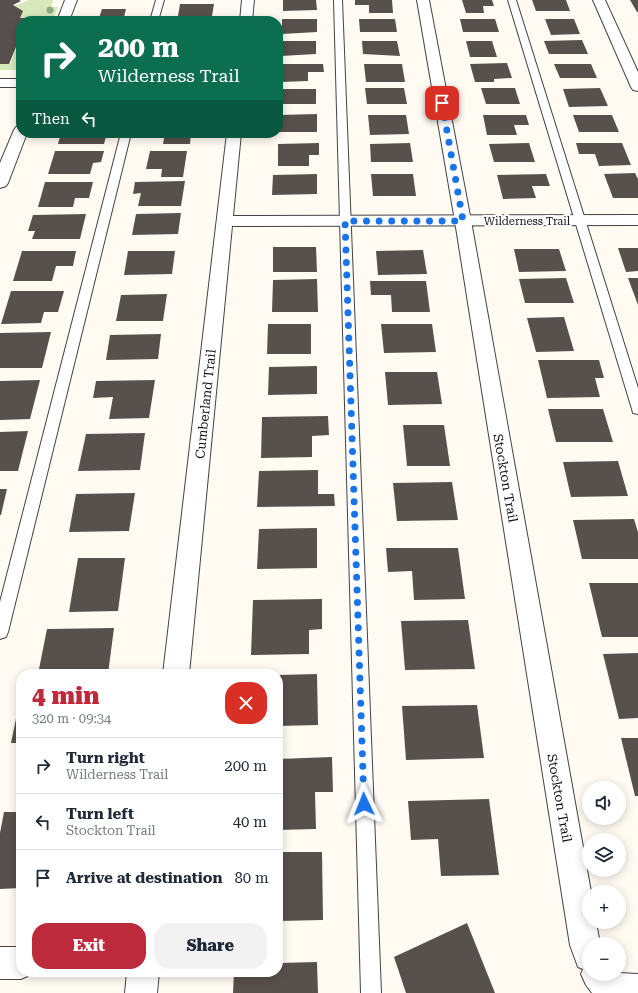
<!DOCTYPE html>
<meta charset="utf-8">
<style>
:root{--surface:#fff;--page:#f2f2f3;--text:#1f2937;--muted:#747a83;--line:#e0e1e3;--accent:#bd2a3c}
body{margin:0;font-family:"Roboto Serif",serif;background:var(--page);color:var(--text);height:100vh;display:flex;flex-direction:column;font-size:15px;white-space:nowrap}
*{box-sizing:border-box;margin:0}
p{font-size:13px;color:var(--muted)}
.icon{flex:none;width:22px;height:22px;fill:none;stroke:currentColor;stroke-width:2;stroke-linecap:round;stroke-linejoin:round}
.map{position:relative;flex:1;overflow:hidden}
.sheet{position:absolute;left:16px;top:669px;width:267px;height:308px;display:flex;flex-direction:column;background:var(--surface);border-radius:16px;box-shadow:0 2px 10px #0003}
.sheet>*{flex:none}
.guide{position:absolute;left:16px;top:16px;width:267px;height:122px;border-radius:16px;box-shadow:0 2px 10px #0003;background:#0b6e4f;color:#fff;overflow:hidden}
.fabs{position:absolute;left:582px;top:781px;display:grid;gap:8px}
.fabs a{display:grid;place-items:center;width:44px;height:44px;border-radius:50%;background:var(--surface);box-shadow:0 2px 10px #0003;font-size:20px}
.pin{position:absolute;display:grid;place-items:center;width:34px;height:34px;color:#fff;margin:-17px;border-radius:8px;box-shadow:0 2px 6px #0006}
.me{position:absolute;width:44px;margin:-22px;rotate:358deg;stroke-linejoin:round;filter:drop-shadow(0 0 3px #0008)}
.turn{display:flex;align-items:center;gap:14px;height:84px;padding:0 16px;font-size:18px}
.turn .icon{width:52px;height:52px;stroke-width:2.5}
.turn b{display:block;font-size:28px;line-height:34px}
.then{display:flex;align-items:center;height:38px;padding:0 16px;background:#0003;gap:8px;font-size:15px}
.round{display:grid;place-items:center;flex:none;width:42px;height:42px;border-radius:16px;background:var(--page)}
.headline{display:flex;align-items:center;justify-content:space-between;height:68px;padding:0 16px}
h1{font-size:24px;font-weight:800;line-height:30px;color:var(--accent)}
.primary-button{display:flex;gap:8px;margin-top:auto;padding:8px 16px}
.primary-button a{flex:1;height:46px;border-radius:16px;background:var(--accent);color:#fff;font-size:16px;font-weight:800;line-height:46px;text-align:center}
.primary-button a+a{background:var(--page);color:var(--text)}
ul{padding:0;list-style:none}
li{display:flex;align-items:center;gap:12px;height:56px;padding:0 16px;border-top:1px solid var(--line)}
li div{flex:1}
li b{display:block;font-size:15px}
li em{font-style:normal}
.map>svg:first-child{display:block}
.green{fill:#d7e9bc}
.building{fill:#58504c}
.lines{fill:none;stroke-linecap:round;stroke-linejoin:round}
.service-casing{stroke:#434343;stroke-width:2}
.minor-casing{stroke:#434343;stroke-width:2}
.tertiary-casing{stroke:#434343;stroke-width:2}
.service{fill:#fff;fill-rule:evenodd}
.minor{fill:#fff;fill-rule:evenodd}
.tertiary{fill:#fff;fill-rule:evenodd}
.tree{fill:#8faa80}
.route{stroke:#1a73e8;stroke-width:7;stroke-dasharray:0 12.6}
.labels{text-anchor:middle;stroke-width:4;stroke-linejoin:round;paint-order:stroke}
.far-street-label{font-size:11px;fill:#101010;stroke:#fff}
.street-label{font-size:13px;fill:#101010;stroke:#fff}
</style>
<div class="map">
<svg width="638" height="993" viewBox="0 0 638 993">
<rect width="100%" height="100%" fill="#fffbf3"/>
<g class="green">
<polygon points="29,0 53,0 51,7 58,7 52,21 29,21 30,17 19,18 14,6"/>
<polygon points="21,36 21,70 0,70 0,64 10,64"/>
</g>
<g class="building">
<polygon points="0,0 19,0 21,1 13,5 23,11 20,18 30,18 28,21 21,21 21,35 9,64 0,64"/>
<polygon points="283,0 316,0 317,10 283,11"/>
<polygon points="355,0 392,0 393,13 369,13 369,5 355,5"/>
<polygon points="462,0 492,0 494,6 483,6 484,13 466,13"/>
<polygon points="532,0 566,0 570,11 536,11"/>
<polygon points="630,0 638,0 638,12 637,12"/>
<polygon points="180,4 214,4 212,16 178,16"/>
<polygon points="102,9 126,9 123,21 98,21"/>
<polygon points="282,19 317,19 317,32 282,34"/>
<polygon points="359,19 395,19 397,32 360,32"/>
<polygon points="460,19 495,19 499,32 463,32"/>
<polygon points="545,19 574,19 580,34 551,35"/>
<polygon points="582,40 588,54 549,54 544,41"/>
<polygon points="281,41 316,41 316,54 281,56"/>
<polygon points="362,41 397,41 400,56 363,54"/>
<polygon points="466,41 492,41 497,57 470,57"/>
<polygon points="507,63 512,78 494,79 494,82 475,82 470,64"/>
<polygon points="281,64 323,64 324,72 308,72 308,81 281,82"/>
<polygon points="364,64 402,64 405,82 366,82"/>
<polygon points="554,64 591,64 597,78 560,78"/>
<polygon points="365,88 404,88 407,104 367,104"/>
<polygon points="481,88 515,88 520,104 486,104"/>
<polygon points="600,88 608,106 569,107 563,89"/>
<rect x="279" y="89" width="37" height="15"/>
<polygon points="317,114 317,132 278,132 278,115"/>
<polygon points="368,115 406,115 409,134 370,135"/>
<polygon points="483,115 526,115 529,125 514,125 517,135 487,135"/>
<polygon points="573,115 612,115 619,132 579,132"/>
<polygon points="61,133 107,133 104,144 58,144"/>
<polygon points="165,133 191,133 190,144 163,144"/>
<polygon points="319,143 319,155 309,155 309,166 278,166 278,144"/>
<polygon points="410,143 413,162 371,162 370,144"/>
<polygon points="529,143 535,162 494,162 489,144"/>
<polygon points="576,143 622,143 631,165 599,166 595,154 579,154"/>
<polygon points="55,151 104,151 101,162 93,163 90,174 48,174"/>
<polygon points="150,151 187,151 183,177 161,177 162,169 146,169"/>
<polygon points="635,173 638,179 638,198 613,198 604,174"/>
<polygon points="317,174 317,194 272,195 273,175"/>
<polygon points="371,174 413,174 416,196 373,196"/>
<polygon points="546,174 550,186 532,186 536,198 503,199 497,175"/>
<polygon points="185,181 181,206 138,206 141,193 133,194 135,182"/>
<polygon points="45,182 93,182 89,198 75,198 73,207 38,207"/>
<polygon points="181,213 178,234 132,235 136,214"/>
<polygon points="86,214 80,239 32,239 35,231 28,231 33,215"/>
<polygon points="273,247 316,247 317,272 273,272"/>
<polygon points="618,248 638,248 638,271 626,272"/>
<polygon points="514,249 559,249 566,271 519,272"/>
<polygon points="423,250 427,274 378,275 376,251"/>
<polygon points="22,251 76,251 73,266 56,266 52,281 13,281"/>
<polygon points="128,251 175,251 172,274 124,275"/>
<polygon points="566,278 574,303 525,303 519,279"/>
<polygon points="628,278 638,278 638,305"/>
<polygon points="317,279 318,312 272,312 273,280"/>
<polygon points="370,281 426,281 430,312 392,312 391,295 371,295"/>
<polygon points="11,291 64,291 58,312 44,312 41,323 1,324"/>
<polygon points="167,294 163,321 116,321 121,295"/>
<polygon points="564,317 574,351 536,352 527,318"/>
<polygon points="268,324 311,324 311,354 267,354"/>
<polygon points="381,324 432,324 436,352 384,353"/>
<polygon points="51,332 42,368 0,368 0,333"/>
<polygon points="161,334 158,359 106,360 110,335"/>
<polygon points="538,360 599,360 604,378 595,378 600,397 547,398"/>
<polygon points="317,366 317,394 268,395 269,367"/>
<polygon points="385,372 437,372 442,404 388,405"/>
<polygon points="40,380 30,419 0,420 0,381"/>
<polygon points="155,380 149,418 109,419 113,397 93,398 96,381"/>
<polygon points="548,409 603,409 613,442 556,442"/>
<polygon points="328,416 329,435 312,436 312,457 261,458 262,417"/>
<polygon points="403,425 444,425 450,466 407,466"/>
<polygon points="28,431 18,471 0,471 0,432"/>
<polygon points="145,433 140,470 78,471 86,434"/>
<polygon points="618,461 628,496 571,497 563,462"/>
<polygon points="318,470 318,494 334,494 335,506 257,507 259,471"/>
<polygon points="452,482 458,520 397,521 393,483"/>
<polygon points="0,489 7,489 1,515 0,515"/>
<polygon points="135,493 129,531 69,532 76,494"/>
<polygon points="634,519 638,532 638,559 582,559 573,520"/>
<polygon points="317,528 317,568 257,569 259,529"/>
<polygon points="386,548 458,548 465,599 414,600 412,571 388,572"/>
<polygon points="78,558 125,558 118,611 69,612"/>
<polygon points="589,583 638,583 638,637 602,637"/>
<polygon points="322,599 322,629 309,630 309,654 251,655 253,600"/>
<polygon points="468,620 475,669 405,670 401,621"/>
<polygon points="114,628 108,674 38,674 47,629"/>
<polygon points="638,653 638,718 619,719 603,654"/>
<polygon points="317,674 318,725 278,726 278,675"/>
<polygon points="477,705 484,758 406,760 402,706"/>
<polygon points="21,713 21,743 11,743 17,714"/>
<polygon points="621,738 638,738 638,796 635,796"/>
<polygon points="332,757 333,792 315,792 316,829 278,830 278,759"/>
<polygon points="489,799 499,875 441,876 438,839 411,840 408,801"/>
<polygon points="4,812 21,812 21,888 0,889 0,833"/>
<polygon points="278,852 322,852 323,920 278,921"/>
<polygon points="467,923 495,993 406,993 394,957"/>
<polygon points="317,962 318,993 233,993 234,972 278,972 278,963"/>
</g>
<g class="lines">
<g class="service-casing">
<g id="service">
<polygon points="156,0 164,0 158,21 150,21"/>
<polygon points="334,0 342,0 381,993 361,993"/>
<polygon points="508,0 516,0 638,388 638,414 633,413 632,409"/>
<polygon points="121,133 131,133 8,632 6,637 0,639 0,602"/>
</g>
</g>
<g class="minor-casing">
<g id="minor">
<polygon points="65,0 77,0 69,21 57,21"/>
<polygon points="417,0 429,0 471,221 591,892 589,892 589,922 596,922 600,944 589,944 589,974 619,974 619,973 638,974 638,993 592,993 586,985 581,974 583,969 578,967 570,945 455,221"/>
<polygon points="593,0 605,0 638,72 638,91 633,90 631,87"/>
<polygon points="21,126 21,133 27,133 8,183 6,186 0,188 0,163 14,130 16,127"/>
<polygon points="0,947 21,947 21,972 33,972 32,974 21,979 0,979"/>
</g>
</g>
<g class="tertiary-casing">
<g id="tertiary">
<polygon points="242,0 254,0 252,21 240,21"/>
<rect x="0" y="79" width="21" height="8"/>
<polygon points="227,133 241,133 233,216 638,215 638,225 232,226 189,674 163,674"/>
<polygon points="127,972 159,972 157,993 125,993"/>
</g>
</g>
<use href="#service" class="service"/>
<use href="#minor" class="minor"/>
<use href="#tertiary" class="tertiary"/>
</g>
<circle class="tree" cx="50" cy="10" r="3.5"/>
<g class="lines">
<polyline class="route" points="364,804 345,221 463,221 442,103"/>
</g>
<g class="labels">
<g class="far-street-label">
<text x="527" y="225">Wilderness Trail</text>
</g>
<g class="street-label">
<text transform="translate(205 404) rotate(-84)" y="5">Cumberland Trail</text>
<text transform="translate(506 478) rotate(80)" y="5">Stockton Trail</text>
<text transform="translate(560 798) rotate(80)" y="5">Stockton Trail</text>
</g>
</g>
</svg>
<div class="fabs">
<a><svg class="icon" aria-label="sound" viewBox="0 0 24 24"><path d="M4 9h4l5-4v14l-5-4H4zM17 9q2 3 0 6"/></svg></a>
<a><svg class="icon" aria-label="layers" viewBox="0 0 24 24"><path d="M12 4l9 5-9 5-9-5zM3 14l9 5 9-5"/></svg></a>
<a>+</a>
<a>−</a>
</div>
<div class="pin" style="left:442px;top:103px;background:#d93025"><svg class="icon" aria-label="arrive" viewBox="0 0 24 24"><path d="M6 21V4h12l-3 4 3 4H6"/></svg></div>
<svg class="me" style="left:364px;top:804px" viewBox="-20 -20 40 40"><path d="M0-17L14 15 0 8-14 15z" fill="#1a73e8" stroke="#fff" stroke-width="4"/></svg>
<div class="guide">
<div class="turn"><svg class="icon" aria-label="right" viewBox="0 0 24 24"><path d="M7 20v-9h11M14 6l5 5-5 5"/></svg><div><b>200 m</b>Wilderness Trail</div></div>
<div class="then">Then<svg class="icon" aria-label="left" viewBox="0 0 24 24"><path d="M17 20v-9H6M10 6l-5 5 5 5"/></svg></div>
</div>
<section class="sheet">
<div class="headline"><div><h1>4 min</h1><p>320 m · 09:34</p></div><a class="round" style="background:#d93025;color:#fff"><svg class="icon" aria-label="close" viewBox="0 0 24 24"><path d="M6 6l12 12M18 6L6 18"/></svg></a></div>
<ul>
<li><svg class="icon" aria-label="right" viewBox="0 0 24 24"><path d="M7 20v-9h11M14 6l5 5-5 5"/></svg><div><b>Turn right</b><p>Wilderness Trail</p></div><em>200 m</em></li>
<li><svg class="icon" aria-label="left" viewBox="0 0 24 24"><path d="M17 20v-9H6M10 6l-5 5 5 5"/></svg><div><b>Turn left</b><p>Stockton Trail</p></div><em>40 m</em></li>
<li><svg class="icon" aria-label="arrive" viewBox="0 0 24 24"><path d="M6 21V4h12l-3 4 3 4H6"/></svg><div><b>Arrive at destination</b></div><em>80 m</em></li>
</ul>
<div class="primary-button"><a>Exit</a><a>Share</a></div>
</section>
</div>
